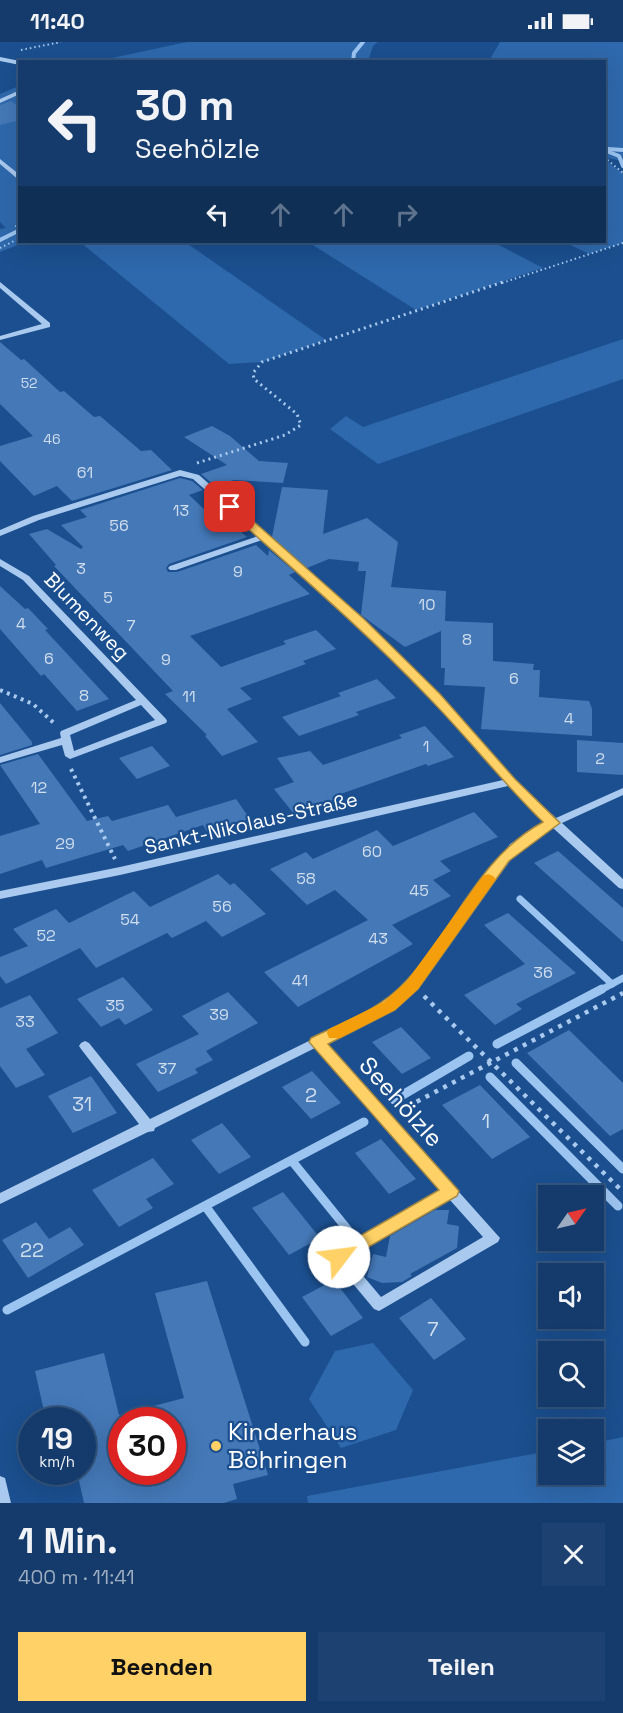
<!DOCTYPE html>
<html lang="de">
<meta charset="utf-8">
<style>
:root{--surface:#143b6b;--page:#1d4271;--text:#f1f3f6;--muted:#9dadc1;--line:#33557e;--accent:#ffd166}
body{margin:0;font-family:"Space Grotesk",sans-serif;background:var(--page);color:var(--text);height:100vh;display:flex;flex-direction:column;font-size:22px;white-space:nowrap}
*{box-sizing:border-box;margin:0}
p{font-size:20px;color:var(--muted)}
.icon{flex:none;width:33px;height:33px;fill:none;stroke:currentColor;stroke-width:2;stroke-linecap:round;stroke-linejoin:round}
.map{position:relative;height:1461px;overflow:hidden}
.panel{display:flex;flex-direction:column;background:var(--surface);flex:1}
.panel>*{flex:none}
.banner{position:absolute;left:18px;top:18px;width:588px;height:183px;border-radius:0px;box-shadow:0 6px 24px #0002,0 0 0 2px var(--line);background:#143b6b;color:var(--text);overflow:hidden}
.needle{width:39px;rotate:56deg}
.tools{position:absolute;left:538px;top:1143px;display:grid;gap:12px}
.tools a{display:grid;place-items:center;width:66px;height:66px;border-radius:0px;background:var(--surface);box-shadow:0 6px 24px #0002,0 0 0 2px var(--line);font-size:30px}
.speed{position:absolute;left:18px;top:1365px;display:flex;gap:12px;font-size:30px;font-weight:700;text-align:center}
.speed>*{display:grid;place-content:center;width:78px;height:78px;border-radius:50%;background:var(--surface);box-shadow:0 6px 24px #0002,0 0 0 2px var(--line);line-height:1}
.speed small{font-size:15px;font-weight:400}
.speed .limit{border:9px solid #d22;background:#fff;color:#111}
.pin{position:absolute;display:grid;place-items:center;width:51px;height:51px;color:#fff;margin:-26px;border-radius:12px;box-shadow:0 3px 9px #0006}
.me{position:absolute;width:66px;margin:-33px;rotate:60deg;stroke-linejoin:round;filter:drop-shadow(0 0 4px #0008)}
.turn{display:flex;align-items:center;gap:21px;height:126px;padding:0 18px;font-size:27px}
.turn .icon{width:78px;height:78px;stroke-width:2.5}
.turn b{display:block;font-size:42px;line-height:51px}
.lanes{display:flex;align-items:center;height:57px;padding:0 18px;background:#0003;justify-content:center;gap:30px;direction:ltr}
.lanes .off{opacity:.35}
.round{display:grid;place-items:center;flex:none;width:63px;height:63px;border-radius:0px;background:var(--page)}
.head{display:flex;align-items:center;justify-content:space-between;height:102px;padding:0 18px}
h1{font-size:36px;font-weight:600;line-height:45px}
.cta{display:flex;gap:12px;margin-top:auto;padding:12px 18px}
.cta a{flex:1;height:69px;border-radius:0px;background:var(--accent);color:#111;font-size:24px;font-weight:600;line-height:69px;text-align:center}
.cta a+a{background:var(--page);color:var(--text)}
.status{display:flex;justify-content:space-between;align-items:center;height:42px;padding:0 30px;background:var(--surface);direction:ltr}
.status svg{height:16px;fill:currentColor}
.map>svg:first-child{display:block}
.green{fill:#2e69ad}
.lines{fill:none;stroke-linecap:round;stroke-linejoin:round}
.stream-far2{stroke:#9cc4f0;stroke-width:4}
.stream-far1{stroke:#9cc4f0;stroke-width:7}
.stream{stroke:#9cc4f0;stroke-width:9}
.building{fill:#4478b7;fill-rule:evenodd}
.path-far3{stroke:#a9c9ee;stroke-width:2;stroke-dasharray:1.5 3;stroke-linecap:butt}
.path-far2{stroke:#a9c9ee;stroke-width:3;stroke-dasharray:2 4;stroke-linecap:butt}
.path-far1{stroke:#a9c9ee;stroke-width:4;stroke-dasharray:3 4.5;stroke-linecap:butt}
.path{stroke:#a9c9ee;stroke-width:4.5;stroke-dasharray:4 6;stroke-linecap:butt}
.minor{fill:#a9c9ee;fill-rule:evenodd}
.route{fill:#ffd166;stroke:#a68842;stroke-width:1.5}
.slow{fill:#f59e0b}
.poi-dot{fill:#ffd166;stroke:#1b4f8f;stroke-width:2}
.labels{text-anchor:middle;stroke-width:4.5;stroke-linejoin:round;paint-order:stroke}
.far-number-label{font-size:14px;fill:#d0dded}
.number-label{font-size:16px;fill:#d0dded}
.street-label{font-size:20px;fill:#fff;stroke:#1b4f8f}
.near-number-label{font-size:20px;fill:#d0dded}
.near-street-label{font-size:24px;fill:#fff;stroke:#1b4f8f}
.near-poi-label{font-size:24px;fill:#fff;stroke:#1b4f8f;text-anchor:start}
</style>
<div class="status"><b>11:40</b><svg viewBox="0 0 49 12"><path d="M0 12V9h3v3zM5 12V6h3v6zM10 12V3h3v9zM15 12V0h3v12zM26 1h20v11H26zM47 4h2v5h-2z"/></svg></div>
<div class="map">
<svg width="623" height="1461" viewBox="0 0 623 1461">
<rect width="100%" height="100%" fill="#1b4f8f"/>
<g class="green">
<polygon points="187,0 378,0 373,4 368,19 98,19"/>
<polygon points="500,0 623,0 623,119 607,116 610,122 623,131 623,201 589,212 565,200 604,200 604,20 489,19"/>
<polygon points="19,44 20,200 26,200 0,210 0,187 6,186 0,180 0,52"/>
<polygon points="80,200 185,200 326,298 262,320 229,322"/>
<polygon points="308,200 493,200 543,226 416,268"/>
<polygon points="623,297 623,337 378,422 330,387 346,374 363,385"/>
<polygon points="373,1301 413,1348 396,1388 341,1406 309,1357 335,1309"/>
<polygon points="623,1395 623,1461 308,1461 307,1454 549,1409 549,1432 594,1432 594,1401"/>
</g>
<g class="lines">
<g class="stream-far2">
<polyline points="353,20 354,11 363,0"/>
<polyline points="608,107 623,108"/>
<polyline points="604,108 619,114 623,124"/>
<polyline points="0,198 20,188"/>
</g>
<g class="stream-far1">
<polyline points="520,857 612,942"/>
<polyline points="599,949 623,936"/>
</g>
<g class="stream">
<polyline points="497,1002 602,947"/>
<polyline points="516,1021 623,1127"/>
<polyline points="490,1035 618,1164"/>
<polyline points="394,1058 469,1014"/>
<polyline points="292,1119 348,1188"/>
<polyline points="206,1165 305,1300"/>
<polyline points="7,1268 364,1080"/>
</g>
</g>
<g class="building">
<polygon points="11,59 20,65 20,78 0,83 0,63"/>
<polygon points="0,300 21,318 24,317 60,350 64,349 94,375 100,374 141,409 151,408 172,428 72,459 57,444 34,454 0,419 0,404 33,394 0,362"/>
<polygon points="212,384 230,394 259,419 288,421 283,441 234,438 215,444 201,432 227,423 184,395"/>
<polygon points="180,436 192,439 203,448 189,453 219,481 228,478 247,495 169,522 166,526 168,530 177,530 256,503 268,514 269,508 295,530 289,533 310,552 190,594 221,625 286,602 283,599 316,588 336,607 303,619 306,622 240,646 252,657 227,667 258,700 222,714 205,694 207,693 165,652 173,649 54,524 56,523 29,492 47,487 81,507 83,505 61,483 87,475 80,468"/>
<polygon points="282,445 328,448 323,492 367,476 398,500 391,545 446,549 445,579 493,581 493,619 534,622 533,628 540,628 539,655 589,659 592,667 592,694 481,687 485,645 444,643 445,626 441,626 441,589 405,605 361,573 366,529 358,529 359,520 329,517 307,526 272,495"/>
<polygon points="0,544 25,567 28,566 48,587 45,588 109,657 77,669 44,632 41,634 0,587"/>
<polygon points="377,637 396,656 356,670 359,673 299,694 282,675 341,654 338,651"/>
<polygon points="0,661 32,700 32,703 0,713"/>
<polygon points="425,684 454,715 428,724 426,722 332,755 334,758 294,772 274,747 294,740 277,716 310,709 323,723 402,696 399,693"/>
<polygon points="577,698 623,701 623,733 577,730"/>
<polygon points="152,704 170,724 137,737 119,716"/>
<polygon points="38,712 87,779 108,774 112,779 168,763 176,775 236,757 250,777 207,790 203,783 128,809 123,803 46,826 42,818 0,832 0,794 40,782 0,723"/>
<polygon points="474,770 498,795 440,819 451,829 433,838 451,854 392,883 413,902 298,965 264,930 368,878 335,848 307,863 270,827 306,810 313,817 377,788 393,804"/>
<polygon points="558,809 623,866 623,900 534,821"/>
<polygon points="218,832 230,843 234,841 266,872 222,895 206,879 172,896 167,891 96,926 80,906 6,942 0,934 0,915 28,904 13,887 56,867 69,881 134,849 150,865"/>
<polygon points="508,871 576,931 516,962 522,967 495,983 464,953 525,922 484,883"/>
<polygon points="123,935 153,968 125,983 119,976 101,985 77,957"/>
<polygon points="228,950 258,981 206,1009 213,1018 195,1027 198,1031 158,1050 136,1022 199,992 182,974"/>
<polygon points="30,953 58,991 26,1007 45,1033 16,1046 0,1024 0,966"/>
<polygon points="401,985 431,1016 402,1032 372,1000"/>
<polygon points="569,988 623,1041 623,1087 610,1094 527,1011"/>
<polygon points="312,1029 341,1061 311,1077 282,1045"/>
<polygon points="91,1034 117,1071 73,1091 48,1054"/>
<polygon points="480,1043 530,1095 492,1117 442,1063"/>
<polygon points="222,1081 251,1115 219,1132 191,1098"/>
<polygon points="381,1097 416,1137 389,1152 355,1111"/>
<polygon points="153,1116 174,1142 146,1157 153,1166 119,1185 92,1148"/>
<polygon points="283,1150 320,1196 289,1213 252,1166"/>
<polygon points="435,1168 449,1168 447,1182 459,1184 457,1206 410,1232 412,1234 402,1240 382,1241 367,1235 373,1212 386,1215 390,1194"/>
<polygon points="36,1180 49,1197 70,1185 84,1203 28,1236 2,1198"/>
<polygon points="334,1238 363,1276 331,1294 302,1255"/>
<path d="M 207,1239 L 268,1433 L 233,1442 L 237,1457 L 224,1461 L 84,1461 L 77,1430 L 82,1430 L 82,1378 L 46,1378 L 35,1329 L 104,1311 L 119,1373 L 184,1356 L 155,1251 ZM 122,1378 L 172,1378 L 172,1430 L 122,1430 Z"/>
<polygon points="431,1256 466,1297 434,1318 399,1276"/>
</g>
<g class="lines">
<g class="path-far3">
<polyline points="21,8 61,0"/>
<polyline points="604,115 623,131"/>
<polyline points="20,181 16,184 20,187"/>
<polyline points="0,206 20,196"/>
<polyline points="502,241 623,201"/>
</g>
<polyline class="path-far2" points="197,421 285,393 301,383 297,372 254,337 253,331 262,320 506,239"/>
<g class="path-far1">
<polyline points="0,648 33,662 55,682"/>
<polyline points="71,727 115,817"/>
</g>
<g class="path">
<polyline points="424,954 623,1150"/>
<polyline points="399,1069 623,951"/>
</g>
<g class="minor">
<polygon points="0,15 20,19 21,20 20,23 0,19"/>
<polygon points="20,48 20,52 0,61 0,57"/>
<polygon points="0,117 20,133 20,139 0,122"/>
<polygon points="0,240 50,281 50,285 0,298 0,294 42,282 0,246"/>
<path d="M 180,428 L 199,433 L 363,578 L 440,653 L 514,738 L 556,776 L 623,746 L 623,753 L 562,781 L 623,837 L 623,847 L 619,846 L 553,786 L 518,808 L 416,946 L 394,967 L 326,1001 L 500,1196 L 498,1200 L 379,1269 L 374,1267 L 334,1219 L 332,1215 L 334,1211 L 442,1148 L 315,1006 L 155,1086 L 154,1089 L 148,1090 L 0,1162 L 0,1151 L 139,1082 L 81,1007 L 79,1004 L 81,1001 L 85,999 L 89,1001 L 150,1077 L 386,961 L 408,940 L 510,802 L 547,780 L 508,744 L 120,833 L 0,857 L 0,849 L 120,825 L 503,738 L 432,657 L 357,582 L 262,498 L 176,528 L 170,528 L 168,526 L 170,524 L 258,494 L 193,437 L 180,434 L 39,478 L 0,494 L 0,488 L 33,474 ZM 449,1157 L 483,1195 L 381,1255 L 348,1216 Z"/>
<path d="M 0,517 L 29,534 L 166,677 L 167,679 L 166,681 L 70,717 L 65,714 L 62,703 L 0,721 L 0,715 L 61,696 L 60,691 L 61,689 L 136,658 L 23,538 L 0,524 ZM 141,663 L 155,678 L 74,709 L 70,693 Z"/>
<polygon points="0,1434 5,1436 11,1461 0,1461"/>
</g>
</g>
<path class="route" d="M 226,462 L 234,462 L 364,577 L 440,652 L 515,737 L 560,781 L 509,819 L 418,947 L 395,968 L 328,1002 L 459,1149 L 457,1154 L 339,1222 L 332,1220 L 330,1215 L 332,1210 L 439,1148 L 309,1000 L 311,996 C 344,980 381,967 406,939 C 454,888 478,815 543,780 C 503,741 469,697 429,656 C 365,589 295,529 226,467 Z"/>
<polygon class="slow" points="488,832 493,834 496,837 493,841 418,947 395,968 340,996 329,996 327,991 329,987 384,960 407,939 483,834"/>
<circle class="poi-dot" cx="216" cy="1404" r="6"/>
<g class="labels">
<g class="far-number-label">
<text x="29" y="346">52</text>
<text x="52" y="402">46</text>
</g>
<g class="number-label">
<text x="85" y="436">61</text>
<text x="181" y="474">13</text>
<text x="119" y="489">56</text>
<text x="81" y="532">3</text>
<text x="238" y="535">9</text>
<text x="108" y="561">5</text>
<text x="427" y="568">10</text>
<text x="21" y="587">4</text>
<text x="131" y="589">7</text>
<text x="467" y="603">8</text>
<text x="49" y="622">6</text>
<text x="166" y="623">9</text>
<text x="514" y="642">6</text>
<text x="84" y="659">8</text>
<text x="189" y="660">11</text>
<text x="569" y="682">4</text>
<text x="426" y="710">1</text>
<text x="600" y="722">2</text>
<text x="39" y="751">12</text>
<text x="65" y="807">29</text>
<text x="372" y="815">60</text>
<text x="306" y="842">58</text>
<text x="419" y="854">45</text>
<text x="222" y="870">56</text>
<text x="130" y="883">54</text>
<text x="46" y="899">52</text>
<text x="378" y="902">43</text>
<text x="543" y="936">36</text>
<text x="300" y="944">41</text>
<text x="115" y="969">35</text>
<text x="219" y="978">39</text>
<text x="25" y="985">33</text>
<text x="167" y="1032">37</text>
</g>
<g class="street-label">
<text transform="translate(87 574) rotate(46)" y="7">Blumenweg</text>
<text transform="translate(251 781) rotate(-13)" y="7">Sankt-Nikolaus-Straße</text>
</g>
<g class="near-number-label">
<text x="311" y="1060">2</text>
<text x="82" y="1069">31</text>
<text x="486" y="1086">1</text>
<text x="32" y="1215">22</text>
<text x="433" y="1294">7</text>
</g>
<g class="near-street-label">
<text transform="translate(401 1060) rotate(48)" y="8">Seehölzle</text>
</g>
<g class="near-poi-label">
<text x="228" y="1398">Kinderhaus<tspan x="228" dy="28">Böhringen</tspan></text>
</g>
</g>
</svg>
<div class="tools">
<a><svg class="needle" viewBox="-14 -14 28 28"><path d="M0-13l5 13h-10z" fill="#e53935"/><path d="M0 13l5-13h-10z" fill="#9dadc1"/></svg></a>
<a><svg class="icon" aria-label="sound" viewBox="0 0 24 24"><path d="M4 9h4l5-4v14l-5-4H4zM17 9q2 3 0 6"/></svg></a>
<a><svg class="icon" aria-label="search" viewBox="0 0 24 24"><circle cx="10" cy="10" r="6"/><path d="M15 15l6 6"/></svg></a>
<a><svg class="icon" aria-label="layers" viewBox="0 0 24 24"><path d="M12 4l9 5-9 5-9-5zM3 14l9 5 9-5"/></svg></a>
</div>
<div class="speed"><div>19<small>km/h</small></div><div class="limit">30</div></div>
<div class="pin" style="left:230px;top:465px;background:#d93025"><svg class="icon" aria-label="arrive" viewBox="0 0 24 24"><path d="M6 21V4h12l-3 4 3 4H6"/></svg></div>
<svg class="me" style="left:339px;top:1215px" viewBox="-20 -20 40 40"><circle r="19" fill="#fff"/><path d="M0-13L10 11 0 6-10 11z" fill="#ffd166"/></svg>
<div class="banner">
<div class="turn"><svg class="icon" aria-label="left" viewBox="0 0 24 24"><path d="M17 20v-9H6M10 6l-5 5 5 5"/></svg><div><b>30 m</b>Seehölzle</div></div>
<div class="lanes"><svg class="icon" aria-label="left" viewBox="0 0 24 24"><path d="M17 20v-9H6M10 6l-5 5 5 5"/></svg><svg class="icon off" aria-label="ahead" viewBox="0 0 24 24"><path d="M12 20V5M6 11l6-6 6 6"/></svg><svg class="icon off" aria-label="ahead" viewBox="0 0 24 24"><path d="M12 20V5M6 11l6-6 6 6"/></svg><svg class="icon off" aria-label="right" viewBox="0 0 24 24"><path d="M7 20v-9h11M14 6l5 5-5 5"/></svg></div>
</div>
</div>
<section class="panel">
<div class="head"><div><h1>1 Min.</h1><p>400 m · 11:41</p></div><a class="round"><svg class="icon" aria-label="close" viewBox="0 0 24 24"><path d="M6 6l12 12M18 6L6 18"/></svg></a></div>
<div class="cta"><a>Beenden</a><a>Teilen</a></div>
</section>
